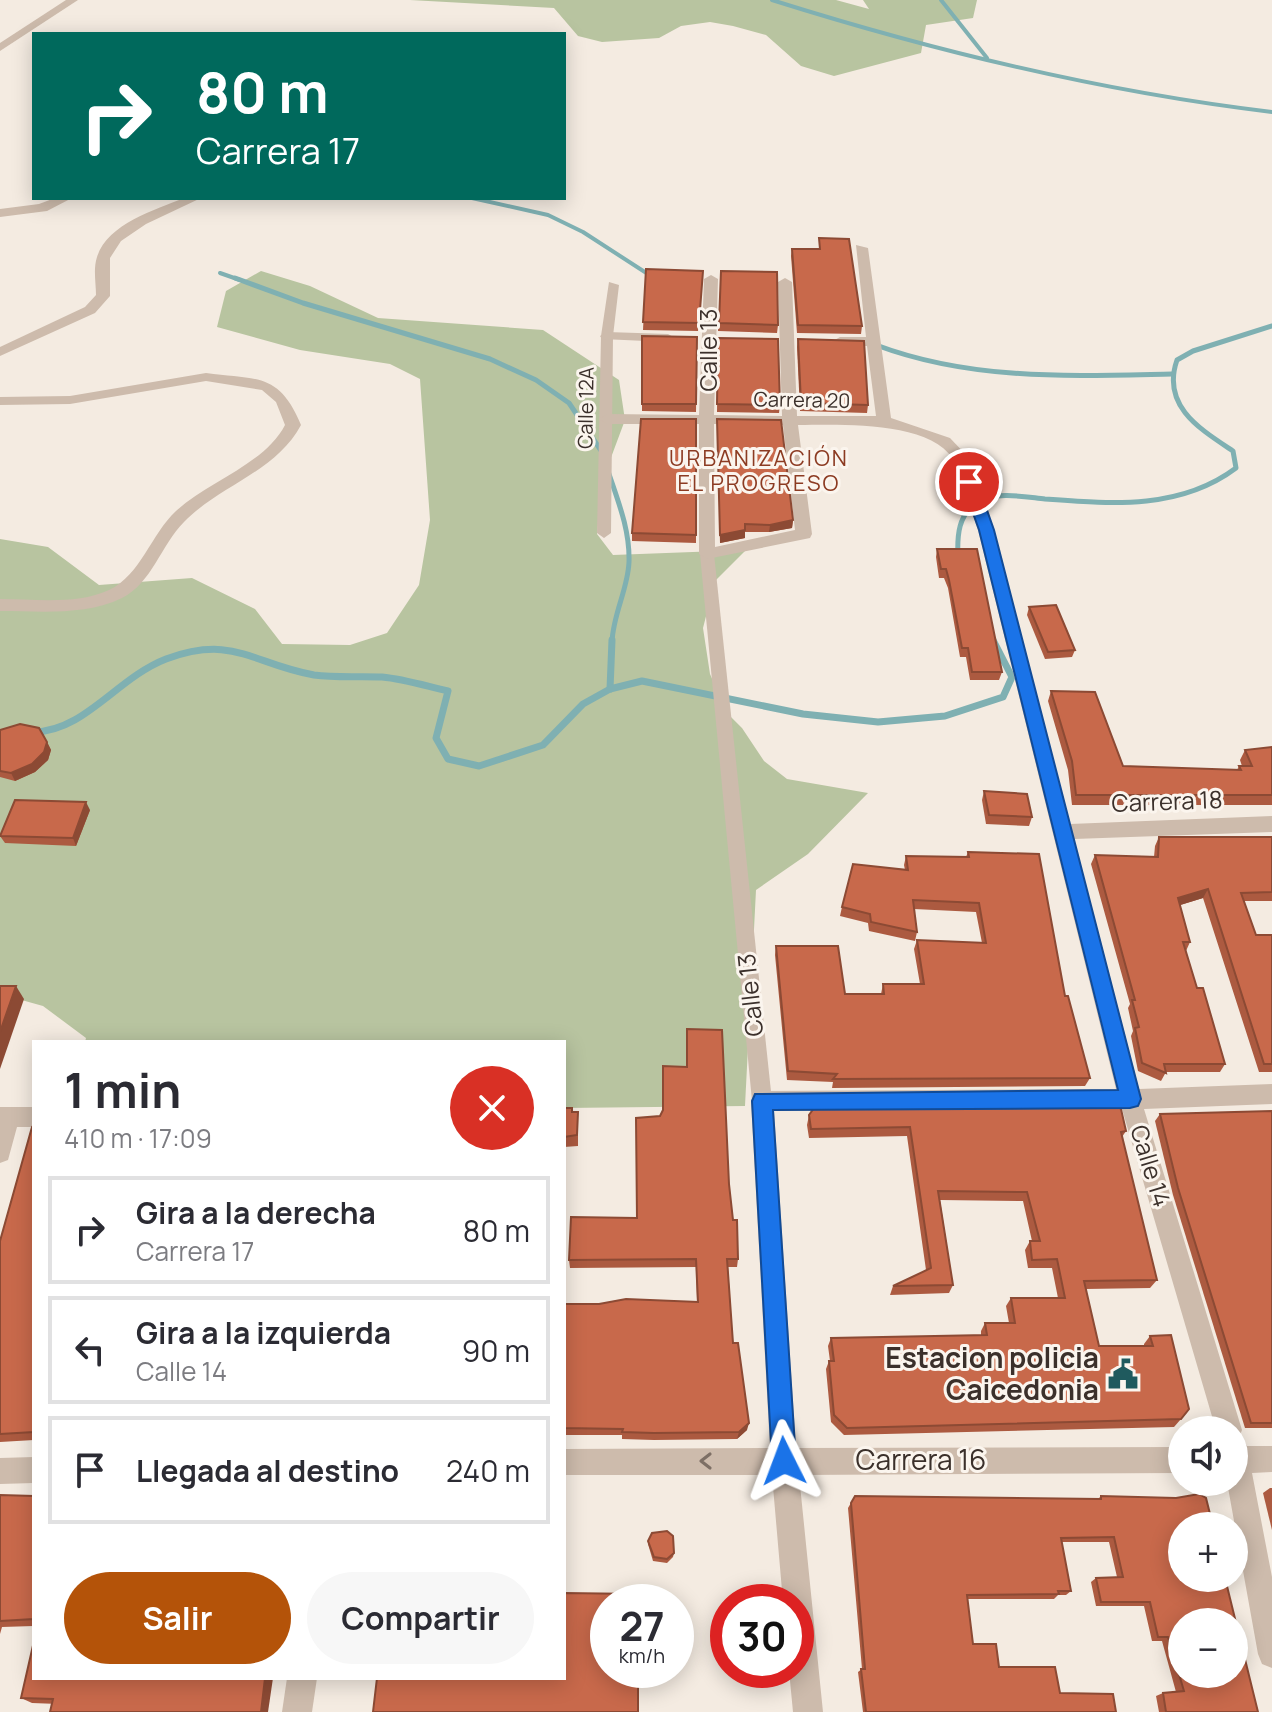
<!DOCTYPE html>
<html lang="es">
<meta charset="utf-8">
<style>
:root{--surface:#fff;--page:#f7f7f7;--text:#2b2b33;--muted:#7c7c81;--line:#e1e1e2;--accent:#b45309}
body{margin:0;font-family:Manrope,sans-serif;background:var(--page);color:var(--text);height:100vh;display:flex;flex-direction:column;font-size:30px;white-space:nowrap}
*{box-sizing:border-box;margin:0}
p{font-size:26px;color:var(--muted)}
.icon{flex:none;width:44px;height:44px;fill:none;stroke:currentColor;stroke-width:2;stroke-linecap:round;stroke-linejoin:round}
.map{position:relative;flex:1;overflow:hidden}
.drawer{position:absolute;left:32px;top:1040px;width:534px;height:640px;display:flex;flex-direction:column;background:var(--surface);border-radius:0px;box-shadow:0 4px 20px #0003}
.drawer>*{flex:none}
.hud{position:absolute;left:32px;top:32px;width:534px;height:168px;border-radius:0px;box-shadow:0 4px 20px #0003;background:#00695c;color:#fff;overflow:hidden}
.fabs{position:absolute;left:1168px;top:1416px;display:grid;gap:16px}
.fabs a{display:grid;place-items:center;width:80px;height:80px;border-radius:50%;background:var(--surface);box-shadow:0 4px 20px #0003;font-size:40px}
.speed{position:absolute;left:590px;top:1584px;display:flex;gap:16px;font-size:40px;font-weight:700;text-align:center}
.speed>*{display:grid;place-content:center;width:104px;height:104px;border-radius:50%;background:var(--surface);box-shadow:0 4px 20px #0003;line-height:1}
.speed small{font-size:20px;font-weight:400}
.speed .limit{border:12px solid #d22;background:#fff;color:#111}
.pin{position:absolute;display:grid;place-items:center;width:68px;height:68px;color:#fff;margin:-34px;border:4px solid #fff;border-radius:50%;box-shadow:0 2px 8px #0007}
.me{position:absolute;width:88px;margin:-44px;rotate:357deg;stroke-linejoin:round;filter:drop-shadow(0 0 6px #0008)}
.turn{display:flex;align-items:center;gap:28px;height:168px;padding:0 32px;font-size:36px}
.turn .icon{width:104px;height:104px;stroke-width:2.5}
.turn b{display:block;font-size:56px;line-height:68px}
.round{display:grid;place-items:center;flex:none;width:84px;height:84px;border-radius:42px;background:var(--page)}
.headline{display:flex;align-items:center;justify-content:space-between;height:136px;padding:0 32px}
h1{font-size:48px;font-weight:700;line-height:60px}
.primary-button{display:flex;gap:16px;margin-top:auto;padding:16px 32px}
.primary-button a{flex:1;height:92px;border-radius:48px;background:var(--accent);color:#fff;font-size:32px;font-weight:700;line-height:92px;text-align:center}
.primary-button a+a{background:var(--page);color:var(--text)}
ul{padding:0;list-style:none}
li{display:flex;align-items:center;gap:24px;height:108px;margin:0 16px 12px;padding:0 16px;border:4px solid var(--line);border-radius:0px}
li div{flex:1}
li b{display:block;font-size:30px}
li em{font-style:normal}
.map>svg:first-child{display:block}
.green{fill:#b8c4a0}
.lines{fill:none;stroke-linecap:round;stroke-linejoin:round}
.stream-far2{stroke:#7fb0b2;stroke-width:4}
.stream-far1{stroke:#7fb0b2;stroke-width:5}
.stream{stroke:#7fb0b2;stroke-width:7}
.pedestrian{fill:#cdbbac;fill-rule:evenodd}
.minor{fill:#cdbbac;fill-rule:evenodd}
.wall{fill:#ac5a40}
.shaded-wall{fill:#8c4a34}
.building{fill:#c8694b;stroke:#8c4a34;stroke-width:2;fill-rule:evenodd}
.oneway{stroke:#7d6f65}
.route{fill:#1a73e8;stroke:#114b97;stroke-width:2}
.labels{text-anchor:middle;stroke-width:6;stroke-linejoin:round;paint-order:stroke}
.far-street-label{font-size:20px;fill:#3b302b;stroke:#fbf5ee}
.far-neighbourhood-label{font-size:22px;letter-spacing:2px;fill:#8c3b22;stroke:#fbf5ee}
.street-label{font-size:24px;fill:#3b302b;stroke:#fbf5ee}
.near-poi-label{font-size:28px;font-weight:bold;fill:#3b302b;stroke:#fbf5ee;text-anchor:end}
.near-street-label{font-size:28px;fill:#3b302b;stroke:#fbf5ee}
</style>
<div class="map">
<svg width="1272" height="1712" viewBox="0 0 1272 1712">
<rect width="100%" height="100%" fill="#f4ebe1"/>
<g class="green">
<polygon points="410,0 836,0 869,9 863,0 977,0 973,18 926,25 921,53 834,76 801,66 766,35 733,26 710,22 681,26 659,38 602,42 578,36 554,8"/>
<polygon points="261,271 310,286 378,318 543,330 619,380 625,420 603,479 597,534 613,555 746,550 715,581 703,628 710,674 727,713 742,728 764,761 787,779 868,793 808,854 756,890 745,1106 564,1108 564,1042 85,1042 86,1038 43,1006 0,994 0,539 48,547 99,585 192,578 255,609 282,644 350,645 387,633 419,585 430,520 420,379 390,364 300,350 217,327 226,291"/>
</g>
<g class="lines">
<g class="stream-far2">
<path d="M 772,0 C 934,51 1103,92 1272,112"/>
<polyline points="941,0 987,58"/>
<polyline points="472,198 548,215 583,232 651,276"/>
<polyline points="220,273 240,280"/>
</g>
<g class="stream-far1">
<polyline points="235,278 303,303 490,359 536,380 569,403 602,452"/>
<path d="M 876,345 C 972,381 1071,376 1172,374"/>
<path d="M 608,471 C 618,501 630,530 629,562 C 628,589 613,614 612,642"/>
<path d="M 958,557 C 957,536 958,514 978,502 C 997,491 1025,497 1045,499 C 1112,504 1180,510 1236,468 L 1233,451 C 1200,429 1161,406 1177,360 L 1193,351 L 1272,326"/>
<polyline points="992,637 994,642"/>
</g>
<g class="stream">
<polyline points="610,689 612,640"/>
<path d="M 34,732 C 85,731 117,678 166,659 C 234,634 252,664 314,675 C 336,678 359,676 382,677 C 404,679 426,686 448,691 L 436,738 L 448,759 L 479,766 L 543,745 L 583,704 L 610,689 L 642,681 L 803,714 L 878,722 L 945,716 L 1003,697 L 1012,677 L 993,640"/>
</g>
<g class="pedestrian">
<polygon points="609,282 619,285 613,336 611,533 604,538 597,533 601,336"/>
<polygon points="707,549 714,554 772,1101 769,1107 762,1110 755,1107 752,1101 700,554"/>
</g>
<g class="minor">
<polygon points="66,0 78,0 0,51 0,43"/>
<polygon points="55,198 72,198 47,211 0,217 0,209 39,204"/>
<path d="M 184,198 L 201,198 L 146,224 L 121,241 L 110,258 L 110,296 L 95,313 L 0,356 L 0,347 L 85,307 L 96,295 C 96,283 93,269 97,257 C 107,224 155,210 184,198 Z"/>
<path d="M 856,245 L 868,248 L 891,418 L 950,438 L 969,458 L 994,530 L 1070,824 L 1272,816 L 1272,832 L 1074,839 L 1139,1089 L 1272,1084 L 1272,1104 L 1144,1109 L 1242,1430 L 1240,1435 L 1247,1446 L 1272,1446 L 1272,1472 L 1252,1473 L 1272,1577 L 1272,1668 L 1262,1664 L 1258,1654 L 1227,1482 L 1234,1482 L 1234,1430 L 1216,1430 L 1122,1109 L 774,1111 L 796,1448 L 1182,1447 L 1182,1473 L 799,1475 L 823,1712 L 793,1712 L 789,1670 L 796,1670 L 796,1602 L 783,1602 L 772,1475 L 564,1475 L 564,1449 L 770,1448 L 751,1101 L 754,1094 L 762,1091 L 1116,1089 L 978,530 C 970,508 965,478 953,459 C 928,420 839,425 798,425 L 812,534 L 810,538 L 707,559 L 699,554 L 699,424 L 607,424 L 599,419 L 607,414 L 699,415 L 704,279 L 711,275 L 718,279 L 714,415 L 782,416 L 778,282 L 785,278 L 792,282 L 797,416 L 876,416 L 867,346 L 840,345 L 833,341 L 840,337 L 866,337 ZM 714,424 L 783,425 L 795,530 L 715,547 Z"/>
<polygon points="607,332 668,334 675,338 668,342 602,339 600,336"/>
<path d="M 206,373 C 257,380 279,372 301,425 C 276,472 220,485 184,522 C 161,545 152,583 122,598 C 85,616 40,611 0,611 L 0,599 C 35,599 77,605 109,590 C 141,575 151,534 176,511 C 209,481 265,464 285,425 L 276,402 L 262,390 L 206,381 L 70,404 L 0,405 L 0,397 L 70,396 Z"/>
<polygon points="0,1107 34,1107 34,1127 17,1127 8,1160 0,1163"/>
<polygon points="34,1457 34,1483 0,1484 0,1458"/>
<polygon points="287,1678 317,1678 312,1712 282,1712"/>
</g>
</g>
<g class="wall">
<polygon points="819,238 862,326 861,334 797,333 791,256 792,249 819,249"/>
<polygon points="646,269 703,271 698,331 643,330"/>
<polygon points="721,271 778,325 777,333 718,331"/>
<polygon points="642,336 697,337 696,412 642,411"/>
<polygon points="718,338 780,405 779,413 717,412"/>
<polygon points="798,339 868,405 867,413 800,411 797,347"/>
<polygon points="696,419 696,543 632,541 632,533"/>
<polygon points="717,419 793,520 792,528 769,532 745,532 745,538 720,543"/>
<polygon points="937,549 1002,672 999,680 970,680 966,657 960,657 948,588 944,578 939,578 936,557"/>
<polygon points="1029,607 1075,650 1072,657 1045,659 1027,615"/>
<polygon points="1051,691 1123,766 1237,770 1239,766 1242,766 1240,760 1245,750 1272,747 1272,805 1072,805 1068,770 1048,701"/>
<polygon points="0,730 47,742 51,750 48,760 35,772 15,781 0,777"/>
<polygon points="984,791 1032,817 1029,826 986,824 982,800"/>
<polygon points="90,810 76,846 5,843 0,836"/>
<polygon points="1159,837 1272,837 1272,901 1244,901 1256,935 1272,935 1272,1072 1259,1072 1203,898 1180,905 1190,942 1186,951 1197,988 1225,1064 1220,1072 1166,1072 1161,1081 1138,1071 1131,1036 1133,1031 1128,1008 1130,1004 1091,864 1095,855 1154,857 1155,846"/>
<polygon points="968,852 1065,996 1090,1078 1085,1086 832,1088 833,1082 787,1080 775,955 776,946 845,994 881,994 883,984 920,984 914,949 917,940 982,943 976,912 914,909 917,932 915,941 869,931 868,923 840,916 842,907 905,870 904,865 906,856 966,857"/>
<polygon points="564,1108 572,1112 578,1112 578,1146 564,1147"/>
<polygon points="1272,1111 1272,1428 1245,1428 1173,1195 1155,1121 1160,1114"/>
<polygon points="809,1115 1126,1131 1122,1137 1157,1280 1150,1288 1086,1289 1099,1346 1144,1346 1144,1344 1150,1336 1181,1419 1174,1427 844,1435 831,1422 826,1369 829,1361 830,1361 828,1346 831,1338 981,1336 981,1331 985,1323 1009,1323 1006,1306 1011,1298 1058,1298 1052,1268 1028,1268 1025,1250 1030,1241 1032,1241 1023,1201 940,1200 953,1285 949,1293 890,1295 893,1286 926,1270 907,1136 809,1138 807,1125"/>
<polygon points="34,1125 34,1440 0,1442 0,1241"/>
<polygon points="729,1184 738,1259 737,1267 728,1267 733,1343 747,1430 737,1439 654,1440 622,1439 622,1435 564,1435 564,1304 697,1302 696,1267 570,1268 569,1260 637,1218"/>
<polygon points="1270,1488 1272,1488 1272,1530 1263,1493"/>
<polygon points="0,1495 34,1496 34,1626 2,1627 0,1634"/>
<polygon points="855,1496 1098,1499 1101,1496 1258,1712 1159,1712 1156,1696 1163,1693 1176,1692 1162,1641 1152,1641 1144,1606 1096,1606 1091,1582 1096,1578 1117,1577 1109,1542 1062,1542 1071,1591 1066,1595 1058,1595 1054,1599 967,1599 973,1644 999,1667 1060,1693 1116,1712 863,1712 858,1672 862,1669 848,1508"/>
<polygon points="648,1541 674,1553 673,1557 667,1563 653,1561 648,1544"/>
<polygon points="34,1641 268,1712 32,1703 21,1698"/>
</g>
<g class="shaded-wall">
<polygon points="793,520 792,528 769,532 770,525"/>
<polygon points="745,530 745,538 720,543 720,535"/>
<polygon points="47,742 51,750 48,760 35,772 15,781 11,773"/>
<polygon points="86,802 90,810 76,846 73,838"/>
<polygon points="1208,889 1203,898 1174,907 1178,898"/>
<polygon points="16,986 24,999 0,1069 0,1032"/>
<polygon points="749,1423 747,1430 737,1439 739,1432"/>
<polygon points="265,1678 273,1678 268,1712 261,1712"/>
</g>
<g class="building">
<polygon points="819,238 849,239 862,326 798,325 792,249 820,249"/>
<polygon points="646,269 703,271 699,323 643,322"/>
<polygon points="721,271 777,272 778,325 719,323"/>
<polygon points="642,336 697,337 696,404 642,404"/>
<polygon points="718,338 778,339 780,405 717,404"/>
<polygon points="798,339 864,341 868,405 801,403"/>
<polygon points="641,419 696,419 696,535 632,533"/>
<polygon points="717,419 781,420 793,520 770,525 745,524 745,530 720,535"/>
<polygon points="937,549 977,549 1002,672 972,672 968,648 962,648 949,580 946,569 941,569"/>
<polygon points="1056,605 1075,650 1048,652 1029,607"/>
<polygon points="1051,691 1095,692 1123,766 1241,770 1239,766 1252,766 1245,750 1272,747 1272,795 1076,795 1072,761"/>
<polygon points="20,724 39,728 47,742 44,752 32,764 11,773 0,771 0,730"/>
<polygon points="984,791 1027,794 1032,817 989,815"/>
<polygon points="15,800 86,802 73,838 0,836"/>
<polygon points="1159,837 1272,837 1272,892 1241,893 1256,935 1272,935 1272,1064 1264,1064 1208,889 1178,898 1190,942 1183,942 1197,988 1203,988 1225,1064 1164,1064 1166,1073 1142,1063 1135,1028 1139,1027 1132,1000 1135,1000 1095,855 1158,857"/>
<polygon points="968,852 1039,854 1065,996 1068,996 1090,1078 833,1079 837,1074 788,1071 776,946 838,946 845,994 884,994 883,984 924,984 917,940 986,943 979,903 913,900 917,932 871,922 870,914 842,907 853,864 908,870 906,856 969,857"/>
<polygon points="0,986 16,986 0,1032"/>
<polygon points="687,1029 722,1030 729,1184 733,1220 737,1220 738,1259 727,1259 733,1343 738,1343 749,1423 739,1432 654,1433 622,1432 623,1429 564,1428 564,1304 599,1304 626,1299 698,1302 696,1259 569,1260 571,1217 637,1218 636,1118 660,1116 663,1110 663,1066 687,1067"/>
<polygon points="1110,1102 1121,1109 1126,1131 1121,1132 1157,1280 1084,1281 1099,1346 1153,1346 1150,1336 1171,1335 1189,1409 1181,1419 847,1428 834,1415 829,1361 834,1361 831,1338 987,1335 985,1323 1015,1323 1011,1298 1065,1298 1057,1259 1032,1260 1030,1241 1040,1241 1027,1192 938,1191 953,1285 893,1286 931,1268 910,1127 811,1129 809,1115 817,1104"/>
<polygon points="564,1108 572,1108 572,1112 578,1112 577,1135 564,1137"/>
<polygon points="1272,1111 1272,1423 1251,1423 1178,1188 1160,1114"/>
<polygon points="34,1125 34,1432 0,1434 0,1241 32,1127"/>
<path d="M 1199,1494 L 1206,1498 L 1213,1526 L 1182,1526 L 1182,1578 L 1225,1578 L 1258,1712 L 1166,1712 L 1163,1693 L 1184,1691 L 1168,1637 L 1158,1637 L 1150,1602 L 1101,1602 L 1096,1578 L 1123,1577 L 1114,1537 L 1061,1538 L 1071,1591 L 1058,1591 L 1059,1594 L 967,1595 L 973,1644 L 996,1644 L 999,1667 L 1055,1667 L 1060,1693 L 1113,1694 L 1116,1712 L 866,1712 L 861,1669 L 865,1669 L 851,1503 L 855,1496 L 1101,1499 L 1101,1496 L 1176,1498 ZM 1182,1622 L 1234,1622 L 1234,1674 L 1182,1674 Z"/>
<polygon points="0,1495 34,1496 34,1619 0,1621"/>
<polygon points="667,1531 673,1536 674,1553 667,1559 654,1557 648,1541 652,1533"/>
<polygon points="564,1593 638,1594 638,1602 608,1602 608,1670 638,1670 638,1712 373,1712 377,1678 564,1678"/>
<polygon points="34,1641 34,1678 265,1678 261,1712 50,1712 53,1699 21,1698"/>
</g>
<defs><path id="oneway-chevron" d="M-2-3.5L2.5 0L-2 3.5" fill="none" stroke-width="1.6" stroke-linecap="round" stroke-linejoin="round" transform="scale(2)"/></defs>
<use class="oneway" href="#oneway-chevron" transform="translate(706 1461) rotate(180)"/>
<polygon class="route" points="969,478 977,482 994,530 1141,1099 1138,1106 1130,1108 773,1110 796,1461 793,1469 784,1473 776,1469 772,1461 752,1101 755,1094 1118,1090 979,530 962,482"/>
<defs>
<g id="civic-bare" transform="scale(2.4)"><path d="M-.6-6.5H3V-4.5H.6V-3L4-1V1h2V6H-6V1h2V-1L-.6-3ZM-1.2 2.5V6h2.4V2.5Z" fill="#1f5a5e" stroke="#fbf5ee" stroke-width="2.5" paint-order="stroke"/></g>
</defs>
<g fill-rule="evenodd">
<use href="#civic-bare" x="1123" y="1374"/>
</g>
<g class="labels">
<g class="far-street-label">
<text transform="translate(802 400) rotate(1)" y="7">Carrera 20</text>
<text transform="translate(586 408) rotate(-89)" y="7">Calle 12A</text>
</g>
<g class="far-neighbourhood-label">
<text x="759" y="466">URBANIZACIÓN<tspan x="759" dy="25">EL PROGRESO</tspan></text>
</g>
<g class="street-label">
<text transform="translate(709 350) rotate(-90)" y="8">Calle 13</text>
<text transform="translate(1167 802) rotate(-2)" y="8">Carrera 18</text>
<text transform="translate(751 995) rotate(-96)" y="8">Calle 13</text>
<text transform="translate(1150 1166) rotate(73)" y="8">Calle 14</text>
</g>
<g class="near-poi-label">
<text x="1099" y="1368">Estacion policia<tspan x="1099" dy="32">Caicedonia</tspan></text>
</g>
<g class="near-street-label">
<text x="921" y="1470">Carrera 16</text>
</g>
</g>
</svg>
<div class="fabs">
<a><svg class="icon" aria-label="sound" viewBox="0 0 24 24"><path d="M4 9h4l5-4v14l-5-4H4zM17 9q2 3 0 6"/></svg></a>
<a>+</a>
<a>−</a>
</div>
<div class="speed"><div>27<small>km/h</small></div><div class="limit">30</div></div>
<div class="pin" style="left:969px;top:482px;background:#d93025"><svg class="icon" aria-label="arrive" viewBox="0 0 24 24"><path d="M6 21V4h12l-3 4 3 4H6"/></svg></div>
<svg class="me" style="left:784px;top:1461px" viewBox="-20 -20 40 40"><path d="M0-17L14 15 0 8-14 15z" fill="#1a73e8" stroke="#fff" stroke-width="4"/></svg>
<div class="hud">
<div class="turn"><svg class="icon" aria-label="right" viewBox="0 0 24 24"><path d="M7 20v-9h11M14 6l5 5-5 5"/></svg><div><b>80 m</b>Carrera 17</div></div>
</div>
<section class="drawer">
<div class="headline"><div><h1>1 min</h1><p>410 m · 17:09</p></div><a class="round" style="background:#d93025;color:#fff"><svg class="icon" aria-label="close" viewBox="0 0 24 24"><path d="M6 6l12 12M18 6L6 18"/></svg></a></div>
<ul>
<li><svg class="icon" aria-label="right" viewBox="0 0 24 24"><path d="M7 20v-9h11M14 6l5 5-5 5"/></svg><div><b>Gira a la derecha</b><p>Carrera 17</p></div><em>80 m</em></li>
<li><svg class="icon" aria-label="left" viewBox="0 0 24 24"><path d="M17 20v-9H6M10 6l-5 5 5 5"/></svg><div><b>Gira a la izquierda</b><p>Calle 14</p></div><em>90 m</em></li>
<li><svg class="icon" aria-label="arrive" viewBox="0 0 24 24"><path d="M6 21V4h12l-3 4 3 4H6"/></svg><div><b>Llegada al destino</b></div><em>240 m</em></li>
</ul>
<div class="primary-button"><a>Salir</a><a>Compartir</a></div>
</section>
</div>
